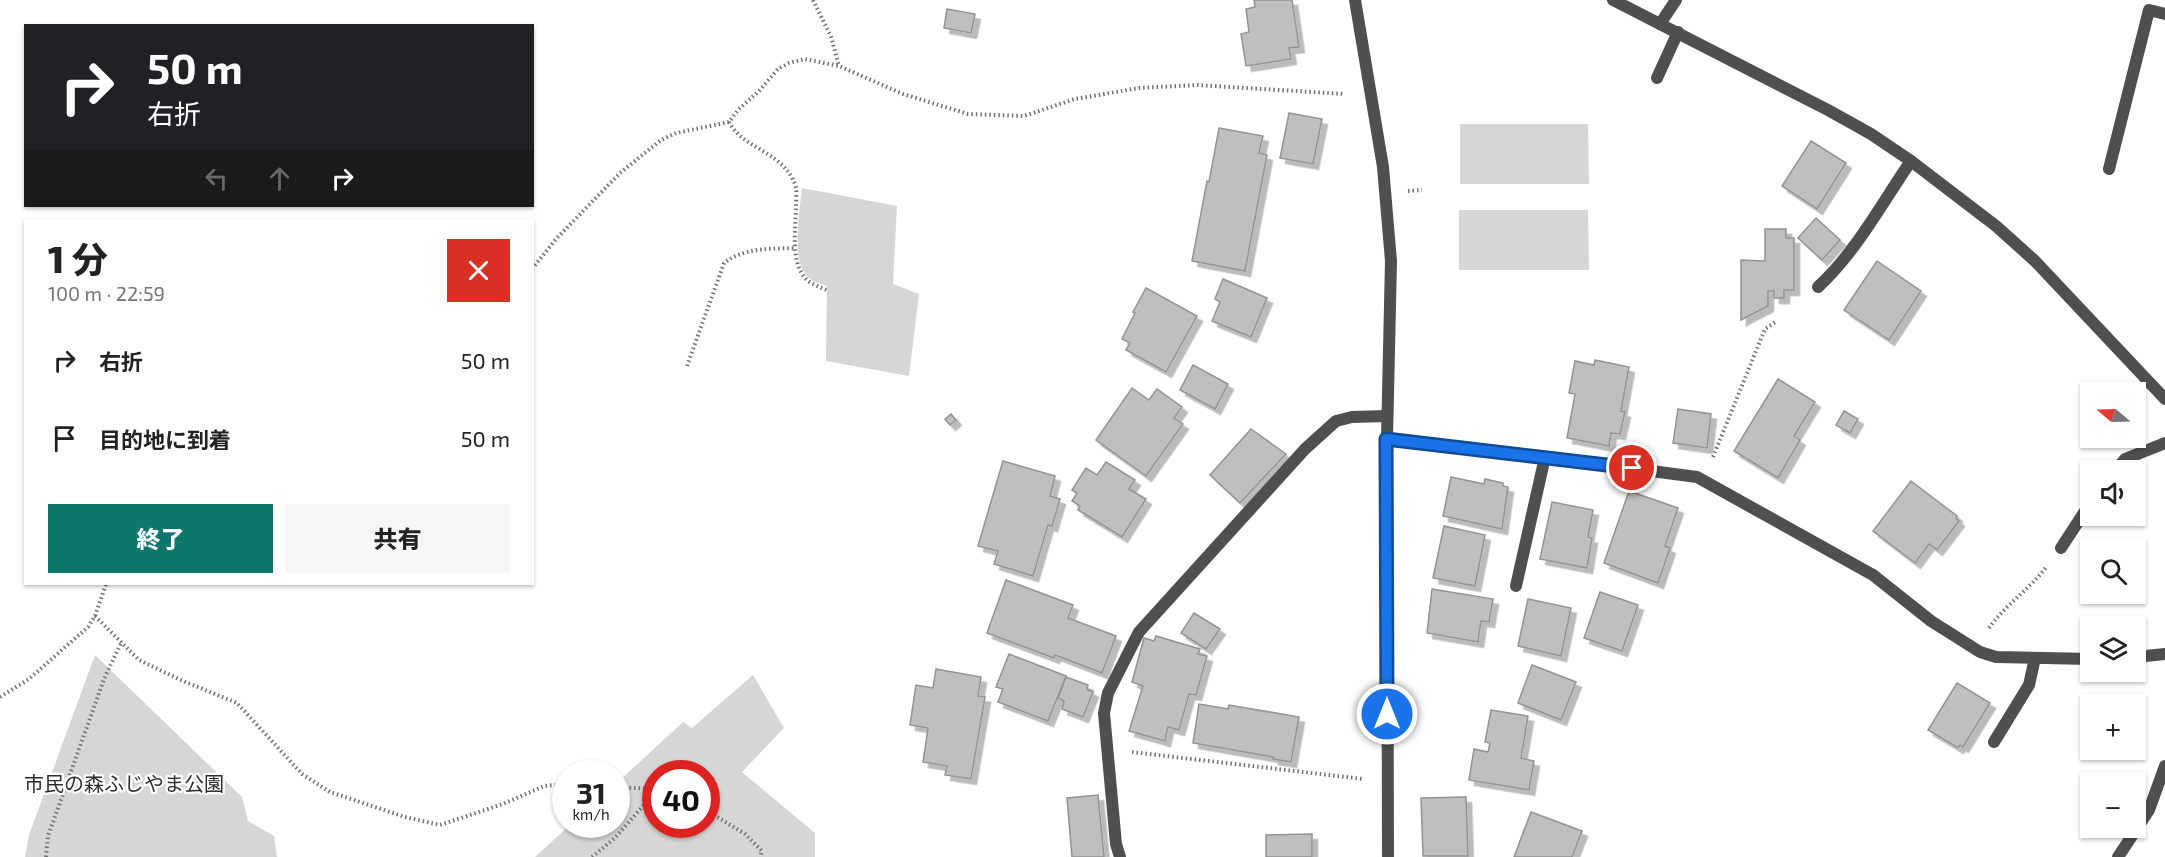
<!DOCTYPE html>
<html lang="ja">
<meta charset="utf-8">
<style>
:root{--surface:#fff;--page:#f6f6f6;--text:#222;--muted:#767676;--accent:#0f766e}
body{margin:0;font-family:"Exo 2","Noto Sans JP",sans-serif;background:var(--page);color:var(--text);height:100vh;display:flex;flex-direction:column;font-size:22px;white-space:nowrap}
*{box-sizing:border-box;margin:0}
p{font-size:20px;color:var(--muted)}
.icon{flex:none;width:33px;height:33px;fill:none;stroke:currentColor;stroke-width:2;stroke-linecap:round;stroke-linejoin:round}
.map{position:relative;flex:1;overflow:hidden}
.sheet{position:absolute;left:24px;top:219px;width:510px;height:366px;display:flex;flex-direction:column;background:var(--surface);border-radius:0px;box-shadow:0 2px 4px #0004}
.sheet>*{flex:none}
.hud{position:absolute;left:24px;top:24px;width:510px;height:183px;border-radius:0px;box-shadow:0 2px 4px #0004;background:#202124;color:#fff;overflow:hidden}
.needle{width:39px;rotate:289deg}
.buttons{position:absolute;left:2080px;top:382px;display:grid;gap:12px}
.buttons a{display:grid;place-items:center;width:66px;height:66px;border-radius:0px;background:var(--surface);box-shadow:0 2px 4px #0004;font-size:30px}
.speed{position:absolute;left:552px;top:760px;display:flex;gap:12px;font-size:30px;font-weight:700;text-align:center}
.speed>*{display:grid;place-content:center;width:78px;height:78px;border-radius:50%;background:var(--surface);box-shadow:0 2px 4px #0004;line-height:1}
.speed small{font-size:15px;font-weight:400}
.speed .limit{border:9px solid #d22;background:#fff;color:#111}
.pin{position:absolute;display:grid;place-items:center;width:51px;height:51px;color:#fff;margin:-26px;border:3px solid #fff;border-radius:50%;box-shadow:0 2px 6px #0007}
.me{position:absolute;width:66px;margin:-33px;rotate:0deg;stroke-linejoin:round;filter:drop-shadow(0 0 4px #0008)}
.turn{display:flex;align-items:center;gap:21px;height:126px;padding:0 24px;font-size:27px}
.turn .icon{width:78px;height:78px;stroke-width:2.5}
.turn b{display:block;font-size:42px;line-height:51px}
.lanes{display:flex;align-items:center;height:57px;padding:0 24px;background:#0003;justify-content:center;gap:30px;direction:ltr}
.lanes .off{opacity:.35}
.round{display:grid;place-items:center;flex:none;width:63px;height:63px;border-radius:0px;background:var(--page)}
.head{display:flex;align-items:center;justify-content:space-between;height:102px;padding:0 24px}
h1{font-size:36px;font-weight:800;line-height:45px}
.button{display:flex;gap:12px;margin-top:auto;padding:12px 24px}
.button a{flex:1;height:69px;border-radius:0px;background:var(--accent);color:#fff;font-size:24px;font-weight:800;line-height:69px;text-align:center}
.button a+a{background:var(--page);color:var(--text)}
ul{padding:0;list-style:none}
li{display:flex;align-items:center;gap:18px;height:78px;padding:0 24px}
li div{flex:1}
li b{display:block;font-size:22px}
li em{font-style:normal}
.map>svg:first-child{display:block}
.green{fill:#d6d6d6;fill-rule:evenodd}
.building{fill:#bfbfbf;stroke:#939393;stroke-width:1.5;filter:url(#shadow)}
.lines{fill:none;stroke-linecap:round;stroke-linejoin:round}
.path{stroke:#717171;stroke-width:4;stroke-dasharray:1.5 3;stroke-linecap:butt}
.service{stroke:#4f4f4f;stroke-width:12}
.minor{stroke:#4f4f4f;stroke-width:12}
.tertiary{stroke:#4f4f4f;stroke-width:12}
.route-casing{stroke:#114b97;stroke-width:15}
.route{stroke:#1a73e8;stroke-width:10}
.labels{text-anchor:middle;stroke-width:4.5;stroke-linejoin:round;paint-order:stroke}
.park-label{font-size:20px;fill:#2d2d2d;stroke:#fff}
</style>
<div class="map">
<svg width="2165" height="857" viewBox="0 0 2165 857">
<defs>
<filter id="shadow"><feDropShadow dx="5.5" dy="5.5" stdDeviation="0" flood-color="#0004"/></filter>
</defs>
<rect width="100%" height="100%" fill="#fff"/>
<g class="green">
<polygon points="1460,124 1588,124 1589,184 1460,184"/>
<path d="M 802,188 L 897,206 L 893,284 L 919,294 L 909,376 L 826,361 L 827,286 C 818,283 809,281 804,272 C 792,255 800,208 802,188 Z"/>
<polygon points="1459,210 1588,210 1589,270 1459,270"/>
<polygon points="95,655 242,797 248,821 274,836 277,857 25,857 29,835"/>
<path d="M 753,675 L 784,728 L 742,772 L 815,833 L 815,857 L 535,857 L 570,825 L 616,825 L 617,783 L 683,722 L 692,728 ZM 656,774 L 706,774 L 706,825 L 656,825 Z"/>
</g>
<g class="building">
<polygon points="1254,0 1292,0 1299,47 1289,48 1291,59 1246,66 1241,34 1249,32 1246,9 1255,7"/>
<polygon points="947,9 975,14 971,33 944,28"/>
<polygon points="1289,113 1322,119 1313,164 1280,158"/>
<polygon points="1219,128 1263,136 1259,153 1267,155 1245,271 1192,261 1207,181 1209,182"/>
<polygon points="1811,141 1846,163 1817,209 1782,186"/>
<polygon points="1816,218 1840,240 1822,260 1798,238"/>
<polygon points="1765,229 1786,229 1786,238 1794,238 1794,290 1784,290 1784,298 1774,298 1774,291 1768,291 1768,306 1741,320 1741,260 1765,261"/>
<polygon points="1877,261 1921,291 1889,340 1844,310"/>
<polygon points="1223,279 1267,298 1251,337 1212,321 1220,302 1215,299"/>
<polygon points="1146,288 1197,316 1166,372 1126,350 1130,343 1122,339 1135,313 1133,312"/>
<polygon points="1595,360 1629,367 1621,411 1625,412 1620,434 1611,433 1609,446 1567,438 1575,394 1569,393 1575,361 1594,365"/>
<polygon points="1193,365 1228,384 1215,409 1180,390"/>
<polygon points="1778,379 1815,402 1794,436 1800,440 1778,478 1734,451"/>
<polygon points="1132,388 1149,400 1157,389 1182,407 1174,418 1183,424 1146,476 1096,440"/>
<polygon points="1678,409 1711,414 1707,448 1673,443"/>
<polygon points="1844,411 1858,419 1850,433 1836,425"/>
<polygon points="951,414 956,420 950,425 945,419"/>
<polygon points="1251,429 1286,454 1240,503 1210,475"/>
<polygon points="1003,461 1055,476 1050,496 1060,499 1052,526 1048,525 1033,576 994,564 998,551 978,546"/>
<polygon points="1106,462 1135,480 1129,489 1146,499 1122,537 1078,510 1080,506 1072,501 1077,493 1072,490 1086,468 1097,475"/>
<polygon points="1451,477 1484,484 1485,479 1503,483 1503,486 1508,487 1502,529 1443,516"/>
<polygon points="1911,481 1957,516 1956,518 1959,521 1937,550 1929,544 1915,563 1873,531"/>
<polygon points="1629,491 1678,508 1665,546 1670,548 1658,583 1604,563"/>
<polygon points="1552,502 1593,510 1588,537 1592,538 1587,568 1540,559"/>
<polygon points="1444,526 1485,535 1475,586 1433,578"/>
<polygon points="1006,580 1073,605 1068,618 1116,636 1102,673 1055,655 1054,658 987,633"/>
<polygon points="1432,589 1493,599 1489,622 1481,621 1478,642 1427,633"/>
<polygon points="1600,592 1638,605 1622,651 1584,638"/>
<polygon points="1528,599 1571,608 1561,656 1518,646"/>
<polygon points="1194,613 1220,629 1206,649 1181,633"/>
<polygon points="1156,636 1200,649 1198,654 1207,656 1196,695 1189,694 1179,730 1168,727 1165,741 1129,731 1143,686 1132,682 1144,638 1154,641"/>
<polygon points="1009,654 1066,676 1048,721 998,702 1003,689 996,687"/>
<polygon points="1532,665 1576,682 1561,720 1518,703"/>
<polygon points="936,669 981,677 978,696 985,697 971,779 945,775 947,766 923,762 928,728 910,725 916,685 933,688"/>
<polygon points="1066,677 1088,685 1087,689 1093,692 1083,717 1062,709 1064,701 1058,698"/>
<polygon points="1957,683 1990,703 1963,747 1960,745 1958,748 1928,730"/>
<polygon points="1199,704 1228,709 1229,705 1299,717 1291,762 1273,759 1273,757 1193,743"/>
<polygon points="1491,710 1528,716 1521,758 1534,761 1529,790 1469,780 1474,749 1488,752 1490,743 1485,742"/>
<polygon points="1098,795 1104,857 1072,857 1067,798"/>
<polygon points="1466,797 1468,856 1423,856 1421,798"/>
<polygon points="1531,812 1582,831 1572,857 1514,857"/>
<polygon points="1312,834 1312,857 1266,857 1266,835"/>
</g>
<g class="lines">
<g class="path">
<polyline points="813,0 831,37 839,66"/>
<path d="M 729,122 C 743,150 787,152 796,188 C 797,193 796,200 796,206 C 796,229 789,264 808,281 C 814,285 822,288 829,291"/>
<polyline points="1408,191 1422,190"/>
<polyline points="532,269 556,239 620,173 661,140 676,133 729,122 738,110 760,90 778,69 789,63 805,59 839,66 903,94 968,114 1024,116 1075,99 1139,88 1197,85 1345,94"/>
<path d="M 687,366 L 724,263 C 744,247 772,249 796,248"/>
<polyline points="1713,457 1765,329 1777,321"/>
<polyline points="95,616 139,660 183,681 237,703 302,774 330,792 405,817 440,825 503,804 544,786 566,784"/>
<path d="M 1989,628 C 2005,605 2030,589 2047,566"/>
<polyline points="0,697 29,679 88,627 95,616 106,584"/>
<polyline points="1132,752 1363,779"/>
<polyline points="616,787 656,789"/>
<polyline points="706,810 745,834 762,851 760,857"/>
<polyline points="46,857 48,836 104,679 121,643"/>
<polyline points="592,857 615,838 656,791"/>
</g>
<g class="service">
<polyline points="1660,24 1676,0"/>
<polyline points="1657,78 1678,32"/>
<polyline points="2109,169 2149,10 2165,14"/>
<path d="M 1818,287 C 1856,252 1882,203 1911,161"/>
<polyline points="2115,471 2125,459 2165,443"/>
<polyline points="2061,548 2091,502"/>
<polyline points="1994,742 2029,685 2035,658"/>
<polyline points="2118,857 2149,810 2165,766"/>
</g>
<g class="minor">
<polyline points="1387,439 1545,457 1697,477 1873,575 1931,621 1980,652 1996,657 2091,659"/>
<polyline points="1516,586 1545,457"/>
<polyline points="2136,657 2165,654"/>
<polyline points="1120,857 1116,844 1104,713 1108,693 1139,632 1305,449 1336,421 1352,417 1387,416"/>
</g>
<g class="tertiary">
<polyline points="1355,0 1383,167 1391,261 1387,439 1388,857"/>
<polyline points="1613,0 1828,110 1871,134 1911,161 1996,226 2035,261 2165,399"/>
</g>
</g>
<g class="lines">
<g class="route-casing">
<polyline id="route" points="1387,714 1386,439 1632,468"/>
</g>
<use href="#route" class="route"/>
</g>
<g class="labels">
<g class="park-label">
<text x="124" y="791">市民の森ふじやま公園</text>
</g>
</g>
</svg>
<div class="buttons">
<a><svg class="needle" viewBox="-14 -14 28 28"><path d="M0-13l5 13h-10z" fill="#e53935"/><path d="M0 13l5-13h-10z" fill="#767676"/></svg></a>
<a><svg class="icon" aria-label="sound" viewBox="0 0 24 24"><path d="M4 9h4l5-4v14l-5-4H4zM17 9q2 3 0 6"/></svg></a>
<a><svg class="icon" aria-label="search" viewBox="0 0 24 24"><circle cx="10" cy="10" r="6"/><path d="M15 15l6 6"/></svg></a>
<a><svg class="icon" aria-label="layers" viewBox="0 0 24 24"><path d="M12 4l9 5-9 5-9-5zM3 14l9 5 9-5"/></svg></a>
<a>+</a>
<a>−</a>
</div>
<div class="speed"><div>31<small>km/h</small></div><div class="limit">40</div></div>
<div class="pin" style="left:1632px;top:468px;background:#d93025"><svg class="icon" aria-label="arrive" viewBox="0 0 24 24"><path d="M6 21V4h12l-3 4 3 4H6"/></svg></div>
<svg class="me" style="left:1387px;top:714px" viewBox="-20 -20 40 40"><circle r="17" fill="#1a73e8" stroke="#fff" stroke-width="3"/><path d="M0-11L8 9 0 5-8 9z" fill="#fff"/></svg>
<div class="hud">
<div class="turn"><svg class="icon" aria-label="right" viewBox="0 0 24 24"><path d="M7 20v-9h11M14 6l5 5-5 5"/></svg><div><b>50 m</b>右折</div></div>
<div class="lanes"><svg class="icon off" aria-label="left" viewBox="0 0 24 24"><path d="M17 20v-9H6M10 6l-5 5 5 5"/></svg><svg class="icon off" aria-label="ahead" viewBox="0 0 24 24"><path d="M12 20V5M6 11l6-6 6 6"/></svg><svg class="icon" aria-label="right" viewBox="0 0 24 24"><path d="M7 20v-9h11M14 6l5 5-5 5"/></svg></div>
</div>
<section class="sheet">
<div class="head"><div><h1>1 分</h1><p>100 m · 22:59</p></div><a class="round" style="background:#d93025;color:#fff"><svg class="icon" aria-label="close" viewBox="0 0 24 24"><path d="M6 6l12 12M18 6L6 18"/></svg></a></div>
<ul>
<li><svg class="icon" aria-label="right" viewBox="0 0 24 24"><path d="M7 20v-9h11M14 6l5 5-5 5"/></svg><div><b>右折</b></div><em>50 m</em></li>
<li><svg class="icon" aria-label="arrive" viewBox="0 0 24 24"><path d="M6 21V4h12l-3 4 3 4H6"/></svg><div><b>目的地に到着</b></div><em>50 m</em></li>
</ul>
<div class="button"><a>終了</a><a>共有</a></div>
</section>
</div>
